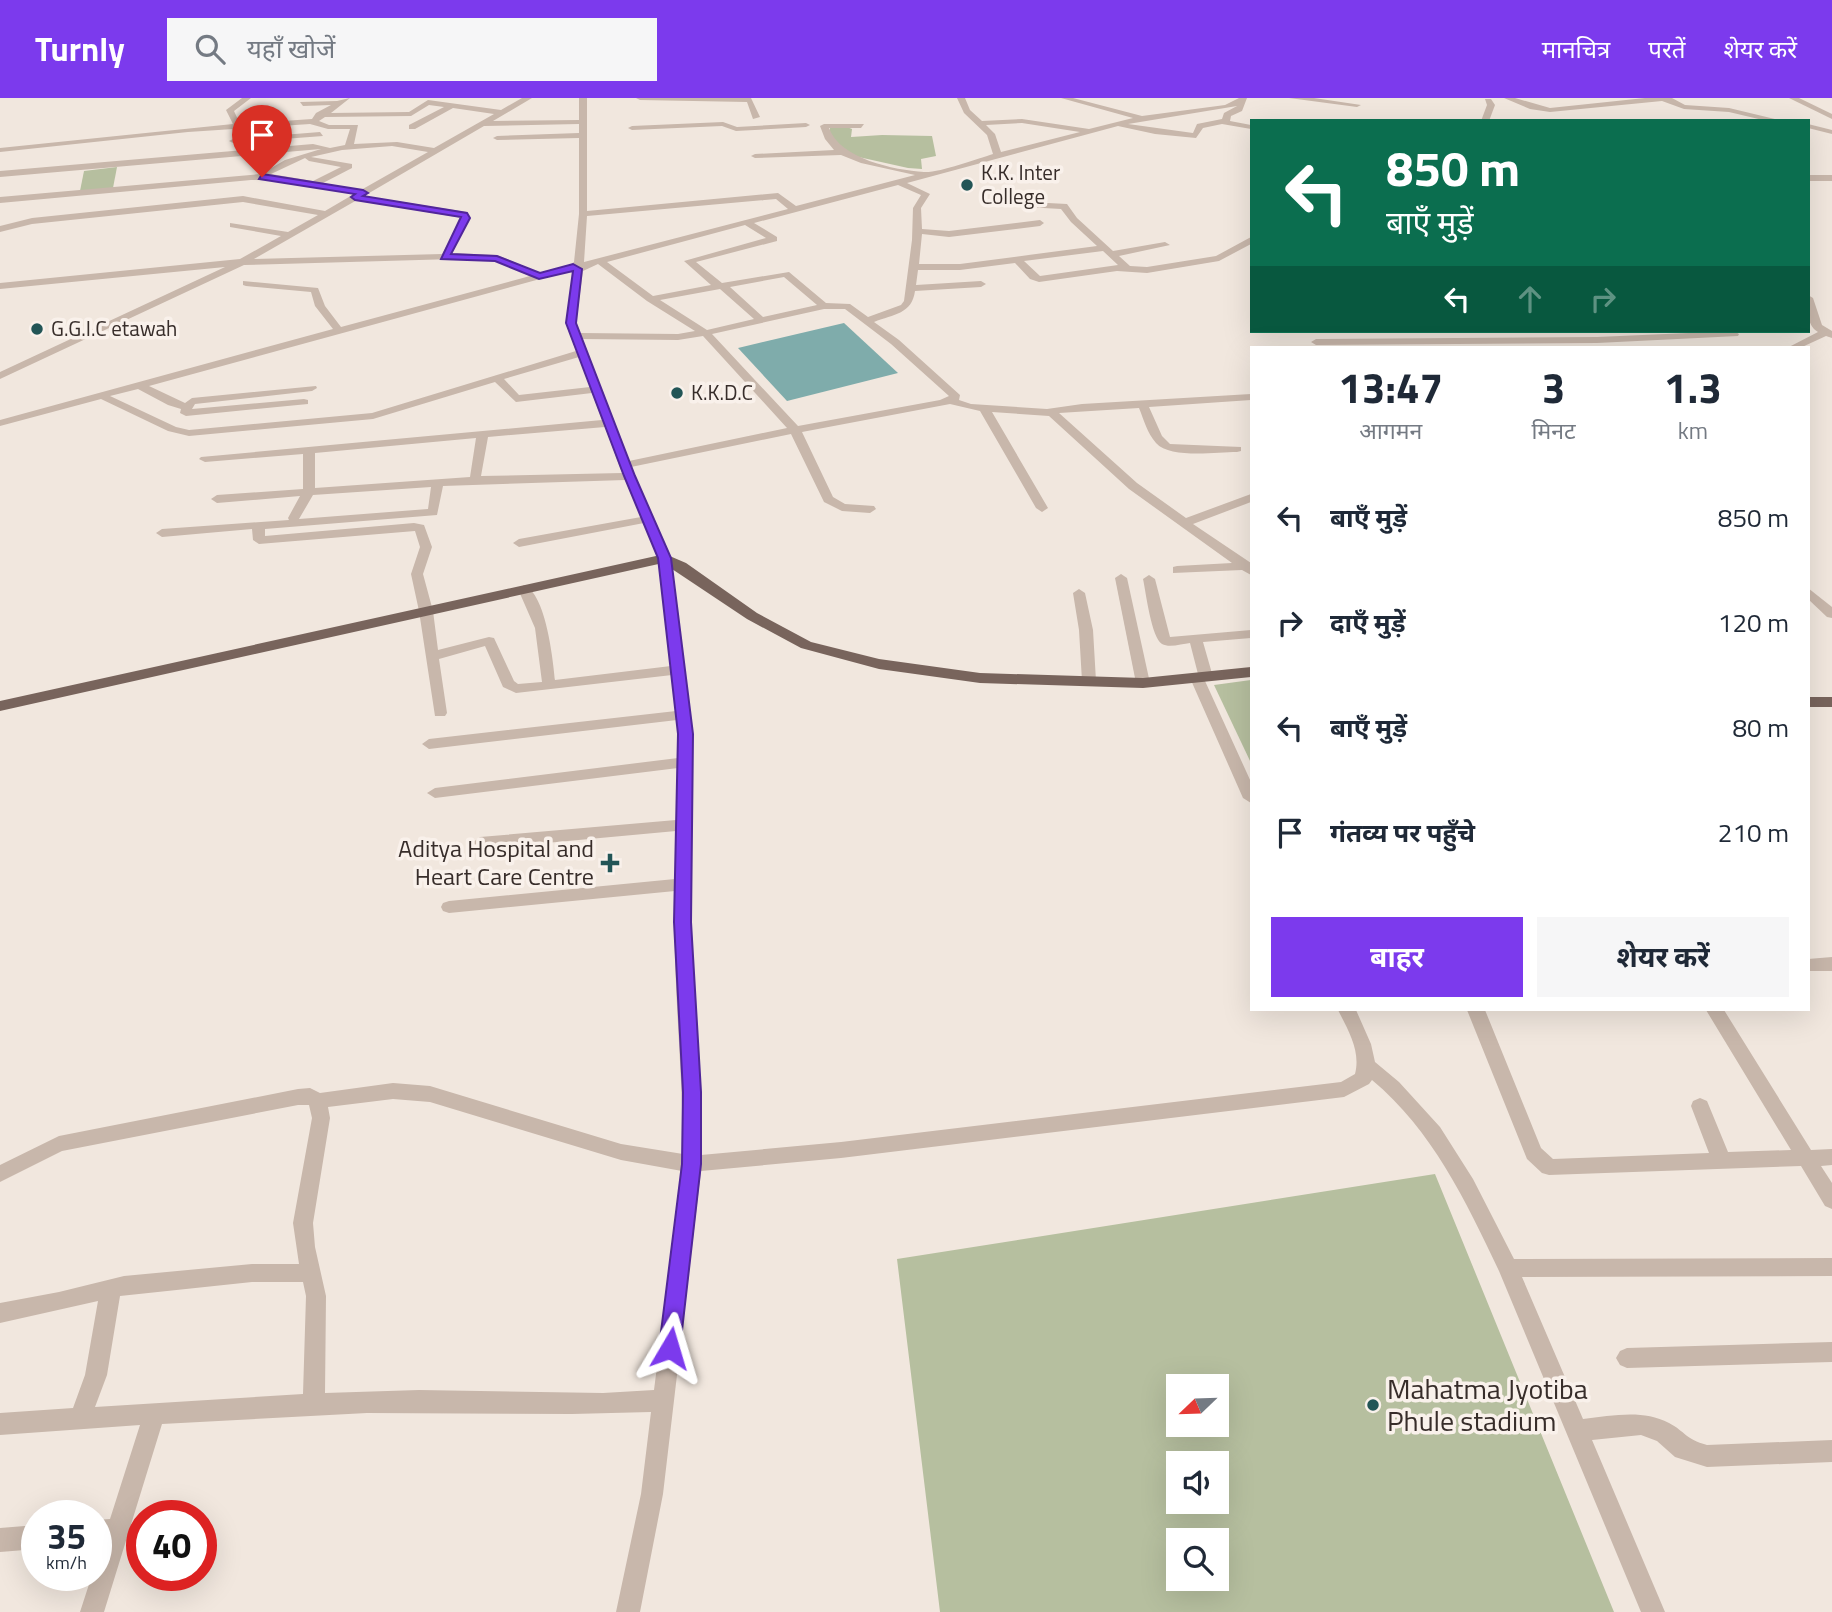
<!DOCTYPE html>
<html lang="hi">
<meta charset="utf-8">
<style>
:root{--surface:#fff;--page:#f6f6f7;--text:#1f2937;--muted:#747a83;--accent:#7c3aed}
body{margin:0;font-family:"Titillium Web","Noto Sans Devanagari",sans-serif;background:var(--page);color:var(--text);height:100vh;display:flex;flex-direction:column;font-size:26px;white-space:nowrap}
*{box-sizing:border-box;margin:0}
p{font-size:23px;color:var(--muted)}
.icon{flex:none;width:38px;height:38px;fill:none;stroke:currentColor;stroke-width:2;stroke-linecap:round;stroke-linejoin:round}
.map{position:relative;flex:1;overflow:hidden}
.panel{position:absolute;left:1250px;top:248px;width:560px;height:665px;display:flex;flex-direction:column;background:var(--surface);border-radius:0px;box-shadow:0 7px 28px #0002}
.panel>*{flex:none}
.banner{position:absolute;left:1250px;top:21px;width:560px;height:214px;border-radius:0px;box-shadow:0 7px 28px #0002;background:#0b6e4f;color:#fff;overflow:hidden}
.needle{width:46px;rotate:247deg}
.fabs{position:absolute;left:1166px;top:1276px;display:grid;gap:14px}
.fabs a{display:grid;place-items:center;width:63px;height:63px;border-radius:0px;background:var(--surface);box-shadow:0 7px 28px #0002;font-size:35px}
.speed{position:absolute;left:21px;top:1402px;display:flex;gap:14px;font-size:35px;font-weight:700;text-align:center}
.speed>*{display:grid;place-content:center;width:91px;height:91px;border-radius:50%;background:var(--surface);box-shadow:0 7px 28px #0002;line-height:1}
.speed small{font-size:18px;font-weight:400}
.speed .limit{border:10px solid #d22;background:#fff;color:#111}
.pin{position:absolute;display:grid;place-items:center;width:60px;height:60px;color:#fff;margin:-72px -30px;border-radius:50% 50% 50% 0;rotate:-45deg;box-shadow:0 0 7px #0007}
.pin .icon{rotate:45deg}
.me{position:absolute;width:77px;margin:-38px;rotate:7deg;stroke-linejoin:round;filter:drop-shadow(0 0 5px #0008)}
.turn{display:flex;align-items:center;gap:24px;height:147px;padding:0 21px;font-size:32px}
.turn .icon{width:91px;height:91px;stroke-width:2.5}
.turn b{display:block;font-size:49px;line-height:60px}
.lanes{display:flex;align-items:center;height:66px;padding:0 21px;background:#0003;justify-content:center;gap:35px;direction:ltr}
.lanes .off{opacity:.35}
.eta{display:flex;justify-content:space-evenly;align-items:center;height:119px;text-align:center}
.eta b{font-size:42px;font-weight:700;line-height:49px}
.cta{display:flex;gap:14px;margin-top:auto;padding:14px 21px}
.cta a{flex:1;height:80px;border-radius:0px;background:var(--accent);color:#fff;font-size:28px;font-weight:700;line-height:80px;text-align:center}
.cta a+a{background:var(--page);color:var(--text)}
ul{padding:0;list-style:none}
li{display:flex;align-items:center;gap:21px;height:105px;padding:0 21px}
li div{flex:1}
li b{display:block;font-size:26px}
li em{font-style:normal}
header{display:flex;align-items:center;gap:42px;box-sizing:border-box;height:98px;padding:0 35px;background:var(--accent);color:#fff}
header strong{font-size:33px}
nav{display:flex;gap:38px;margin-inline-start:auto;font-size:24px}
.search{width:490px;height:63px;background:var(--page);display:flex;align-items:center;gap:18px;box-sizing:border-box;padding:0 24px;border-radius:0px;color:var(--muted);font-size:26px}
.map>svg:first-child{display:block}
.green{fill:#b6bf9f;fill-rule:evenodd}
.water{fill:#7facab}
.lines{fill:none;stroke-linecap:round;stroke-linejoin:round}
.minor{fill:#c8b7ab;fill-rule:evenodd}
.major{fill:#78645c;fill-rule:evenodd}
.minor-bridge{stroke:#c8b7ab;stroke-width:9}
.route{fill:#7c3aed;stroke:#51269a;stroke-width:2}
.poi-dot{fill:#225556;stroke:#f9f1eb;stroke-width:2.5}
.labels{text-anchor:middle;stroke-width:7;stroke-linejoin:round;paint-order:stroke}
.far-poi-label{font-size:21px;fill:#372d2a;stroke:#f9f1eb;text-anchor:start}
.poi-label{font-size:24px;fill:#372d2a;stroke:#f9f1eb;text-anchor:end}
.near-poi-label{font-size:28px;fill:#372d2a;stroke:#f9f1eb;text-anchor:start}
</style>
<header>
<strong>Turnly</strong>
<div class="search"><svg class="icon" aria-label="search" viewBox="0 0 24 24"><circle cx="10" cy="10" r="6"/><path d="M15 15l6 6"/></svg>यहाँ खोजें</div>
<nav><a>मानचित्र</a><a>परतें</a><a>शेयर करें</a></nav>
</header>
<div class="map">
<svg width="1832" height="1514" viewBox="0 0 1832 1514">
<rect width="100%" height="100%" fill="#f1e7de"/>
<g class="green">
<polygon points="847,29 852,31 851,39 882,37 932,38 936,58 921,61 922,71 908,70 845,56 829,39 830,30"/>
<polygon points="117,69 113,90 80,93 84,73"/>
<polygon points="1251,582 1251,665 1214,587"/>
<path d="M 1435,1076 L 1614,1514 L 940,1514 L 897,1161 ZM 1178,1288 L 1216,1288 L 1216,1326 L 1178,1326 ZM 1178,1365 L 1216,1365 L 1216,1404 L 1178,1404 ZM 1178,1442 L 1216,1442 L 1216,1480 L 1178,1480 Z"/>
</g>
<polygon class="water" points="844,225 898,275 787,303 738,250"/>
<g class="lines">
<g class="minor">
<path d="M 242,0 L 251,0 L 234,13 L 240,26 L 312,21 L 316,15 L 331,7 L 303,8 L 300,4 L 337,3 L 350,0 L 331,15 L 409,14 L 428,2 L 501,12 L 522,0 L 532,0 L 493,23 L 579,22 L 579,0 L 587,0 L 587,113 L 778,95 L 796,108 L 915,77 L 861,65 L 841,57 L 755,60 L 751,58 L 755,56 L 834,52 L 825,41 L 820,28 L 824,26 L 864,26 L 861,30 L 829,30 C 840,61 894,72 924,74 C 939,75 977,61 993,56 L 987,37 L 964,15 L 957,0 L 965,0 L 970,12 L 982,23 L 1022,21 L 1089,31 L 1133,20 L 1061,0 L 1073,0 L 1142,18 L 1225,7 L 1239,0 L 1247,0 L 1242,13 L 1231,18 L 1230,23 L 1251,27 L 1251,31 L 1222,26 L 1203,30 L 1196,40 L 1155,36 L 1118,28 L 907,85 L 930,96 L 921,110 L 922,131 L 949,133 L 1040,122 L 1044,125 L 1040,128 L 949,139 L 922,136 L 919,166 L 960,166 L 1097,148 L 1071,124 L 1061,111 L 1026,109 L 1025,107 L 1029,104 L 1067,106 L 1077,120 L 1113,153 L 1165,144 L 1170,147 L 1119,158 L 1130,168 L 1147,169 L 1216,158 L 1251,139 L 1251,146 L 1219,163 L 1147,175 L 1117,173 L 1039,184 L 1030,181 L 1015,165 L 960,172 L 918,172 L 916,187 L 981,183 L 986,186 L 981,189 L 915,193 C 912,216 894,216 874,224 L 899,242 L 960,297 L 959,302 L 971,306 L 1047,311 L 1082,306 L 1251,296 L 1251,302 L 1149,309 L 1162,338 L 1170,346 L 1241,349 L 1241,353 L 1237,354 C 1216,354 1170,361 1156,345 C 1147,335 1144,322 1139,310 L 1059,315 L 1137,385 L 1186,420 L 1251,396 L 1251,404 L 1193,426 L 1251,465 L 1251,477 L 1242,472 L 1173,475 L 1173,469 L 1177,468 L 1232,465 L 1129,391 L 1049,318 L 992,314 L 1048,410 L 1042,414 L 1036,410 L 980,313 L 950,306 L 802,334 L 833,399 L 845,406 L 874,408 L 876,411 L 870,415 L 842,413 L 824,404 L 791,336 L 631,369 L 671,460 L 693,637 L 690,824 L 701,994 L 701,1057 L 841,1044 L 1341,984 L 1355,976 C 1361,953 1348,932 1338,912 L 1356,912 L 1371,946 L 1375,964 L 1399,984 L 1440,1029 L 1473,1081 L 1514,1161 L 1832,1160 L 1832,1178 L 1522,1179 L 1583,1321 C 1612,1318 1642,1311 1669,1325 C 1686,1334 1685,1341 1707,1347 L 1832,1342 L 1832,1364 L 1707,1369 L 1675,1359 L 1657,1343 L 1641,1337 L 1592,1342 L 1665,1514 L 1641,1514 L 1499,1173 C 1466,1103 1432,1032 1372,982 L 1369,986 L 1344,999 L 841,1060 L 701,1073 L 663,1396 L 640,1514 L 616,1514 L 641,1396 L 651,1314 L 572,1316 L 367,1315 L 162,1326 L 104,1514 L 80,1514 L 92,1477 L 96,1477 L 96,1463 L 102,1445 L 96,1445 L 96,1422 L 110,1421 L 140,1327 L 0,1337 L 0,1315 L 73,1310 L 85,1277 L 98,1203 L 0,1225 L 0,1205 L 59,1194 L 124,1178 L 252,1166 L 299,1166 L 293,1125 L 312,1020 L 309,1007 L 298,1007 L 62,1053 L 0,1084 L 0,1067 L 59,1038 L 298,991 L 310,990 L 320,995 L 393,985 L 430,988 L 621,1046 L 683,1056 C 683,968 672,880 675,793 L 449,815 L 443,813 L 441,809 L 443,805 L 449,803 L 675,781 L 676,733 L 480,751 L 472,745 L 480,739 L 676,722 L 678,670 L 435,700 L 427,695 L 435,690 L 678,660 L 677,622 L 429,651 L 422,646 L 429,641 L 676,613 L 672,577 L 516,595 L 503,589 L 485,548 L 439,561 L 447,615 L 445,618 L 435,618 L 419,513 L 411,476 L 420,449 L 415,433 L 259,446 L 253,442 L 252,431 L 162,439 L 156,435 L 162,431 L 289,422 L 288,420 L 300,398 L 217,405 L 211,401 L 217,397 L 303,391 L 303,356 L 205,364 L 199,361 L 201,359 L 602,322 L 592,295 L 516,304 L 495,284 L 373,321 L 189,338 L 168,333 L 101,301 L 0,328 L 0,322 L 333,231 L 315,208 L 311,194 L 246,188 L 243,187 L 243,183 L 318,190 L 325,208 L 341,229 L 530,178 L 495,163 L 454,161 L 244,167 L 0,281 L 0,274 L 225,169 L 0,191 L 0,185 L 240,161 L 281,138 L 230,129 L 230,125 L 288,134 L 318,117 L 243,104 L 32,126 L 0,134 L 0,128 L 32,120 L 243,98 L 325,113 L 354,96 L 276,82 L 251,82 L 0,105 L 0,99 L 261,76 L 285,62 L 321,51 L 0,79 L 0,73 L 313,46 L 330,50 L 345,47 L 350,31 L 328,31 L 310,26 L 188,34 L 0,54 L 0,50 L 233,26 L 226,12 ZM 429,7 L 444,9 L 409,27 L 409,31 L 415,31 L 453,10 L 494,16 L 434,50 L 397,44 L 354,46 L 358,27 L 329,27 L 319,23 L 325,19 L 411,18 ZM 1237,8 L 1224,15 L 1222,21 L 1197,26 L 1193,35 L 1128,26 ZM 1022,25 L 1080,34 L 1001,54 L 995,36 L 986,27 ZM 579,26 L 579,35 L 497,38 L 493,40 L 497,42 L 579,40 L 579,116 L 574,164 L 570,167 L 540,175 L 497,157 L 451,155 L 470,120 L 467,114 L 364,98 L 484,28 ZM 392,48 L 428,54 L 361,92 L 323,85 L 352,70 L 352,66 L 311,59 L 342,52 ZM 305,60 L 309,63 L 341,69 L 313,83 L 271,76 ZM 898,87 L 921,97 L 913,110 L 912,142 L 904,203 L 901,207 L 868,219 L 850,206 L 826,205 L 789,174 L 722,185 L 696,164 L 777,143 L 777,139 L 754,125 ZM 776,101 L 788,111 L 584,164 L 587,118 ZM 357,102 L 462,120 L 442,156 L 254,161 ZM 745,127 L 766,140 L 684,163 L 711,187 L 653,198 L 607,164 ZM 1103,153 L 1118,167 L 1040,178 L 1024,163 ZM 598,166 L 647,203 L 695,233 L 678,236 L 580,235 L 576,225 L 583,173 ZM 573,172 L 566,225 L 576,253 L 372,315 L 189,332 L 176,329 L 110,298 L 138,291 L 168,307 L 181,311 L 180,315 L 186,318 L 308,306 L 308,302 L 304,301 L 192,311 L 195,306 L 312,293 L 317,290 L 316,288 L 192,300 L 185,305 L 149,288 ZM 784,179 L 817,207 L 763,219 L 730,189 ZM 720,191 L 754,221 L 707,232 L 660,202 ZM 824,211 L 845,211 L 891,246 L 949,298 L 940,302 L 798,328 L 712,236 ZM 703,238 L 787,330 L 629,363 L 582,241 L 678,242 ZM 579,259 L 590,289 L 519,297 L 504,281 ZM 605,329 L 622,375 L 481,378 L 488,339 ZM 476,340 L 470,379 L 315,390 L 315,355 ZM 625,382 L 641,419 L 519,441 L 513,445 L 519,449 L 644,425 L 659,460 L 671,568 L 555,582 C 553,561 546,496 524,487 L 518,491 L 535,530 L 542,584 L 518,586 L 514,583 L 494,540 L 489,539 L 438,552 L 433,513 L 423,476 L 432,449 L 424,427 L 414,425 L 265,438 L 265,431 L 437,417 L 443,388 ZM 431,389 L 428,411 L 299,421 L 313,397 ZM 393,1001 L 430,1004 L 621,1062 L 682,1073 L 654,1292 L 603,1295 L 419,1292 L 325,1295 L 326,1198 L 315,1149 L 313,1125 L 330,1020 L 328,1009 ZM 252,1184 L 303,1184 L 306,1198 L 303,1296 L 95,1309 L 107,1277 L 120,1198 Z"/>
<polygon points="636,0 751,0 760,19 753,21 747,4 640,2"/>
<polygon points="1289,0 1314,0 1361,7 1357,9"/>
<polygon points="1504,0 1515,0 1550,10 1645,0 1672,0 1685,7 1729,10 1783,23 1767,23 1729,14 1684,11 1662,3 1550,14 1530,11"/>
<polygon points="1789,0 1799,0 1832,16 1832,21"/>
<polygon points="1485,1 1491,1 1495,7 1489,23 1481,23 1487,7"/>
<polygon points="723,24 737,29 806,25 810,27 806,29 736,33 722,28 632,32 628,30 632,28"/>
<polygon points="1808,26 1832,32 1832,36 1808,30"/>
<polygon points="320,34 323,38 233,45 229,43 233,41"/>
<rect x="1808" y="77" width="24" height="6"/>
<path d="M 1808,197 L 1813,200 L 1822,227 L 1832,233 L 1832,240 L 1826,238 L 1800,250 L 1787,250 L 1818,234 C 1806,227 1807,209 1808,197 Z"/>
<polygon points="1734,233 1739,236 1738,238 1597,245 1316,247 1311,244 1316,241 1597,239"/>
<polygon points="1121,476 1127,480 1150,585 1143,589 1136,585 1115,480"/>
<path d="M 1149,477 L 1155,481 L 1170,539 L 1251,532 L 1251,540 L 1203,544 L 1213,579 L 1205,583 L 1251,684 L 1251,705 L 1243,700 L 1190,580 L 1198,576 L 1190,545 C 1182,546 1169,550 1162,546 C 1151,539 1146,494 1143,481 Z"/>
<polygon points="1808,490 1832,509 1832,520 1827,519 1808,501"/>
<polygon points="1079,491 1085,495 1093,532 1096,583 1089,587 1082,583 1079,532 1073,495"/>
<polygon points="1832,859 1832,873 1808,873 1808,861"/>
<polygon points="1467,912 1485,912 1541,1050 1553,1061 1709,1055 1691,1008 1693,1003 1700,1000 1707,1003 1728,1054 1791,1052 1706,912 1724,912 1811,1052 1832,1051 1832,1067 1821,1068 1832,1085 1832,1111 1825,1108 1801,1068 1549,1077 1542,1075 1527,1061"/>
<polygon points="1832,1244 1832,1264 1627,1270 1620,1267 1616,1260 1620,1253 1627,1250"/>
<polygon points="37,1427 37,1451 0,1454 0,1430"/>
</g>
<g class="major">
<polygon points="665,456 686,465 757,515 811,544 879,561 980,575 1143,580 1251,569 1251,579 1143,590 980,585 879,571 801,550 747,521 663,465 0,613 0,603"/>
<rect x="1808" y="599" width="24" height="10"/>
</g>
<polyline class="minor-bridge" points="237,27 237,31"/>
</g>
<polygon class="route" points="262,76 363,92 368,95 363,98 467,115 470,120 451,156 497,158 540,175 573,166 582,171 576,225 635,378 671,460 693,636 691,824 701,994 701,1066 680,1250 677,1257 670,1260 662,1257 659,1250 682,1066 683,994 674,824 678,636 658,460 624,378 566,225 573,173 539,181 495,163 441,161 461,119 355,102 351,99 355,96 259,81"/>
<g class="poi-dot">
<circle cx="967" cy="87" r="7"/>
<circle cx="37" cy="231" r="7"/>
<circle cx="677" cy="295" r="7"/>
<path d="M606.5 754.5h7v7h7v7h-7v7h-7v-7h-7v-7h7z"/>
<circle cx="1373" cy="1307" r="7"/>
</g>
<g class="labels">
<g class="far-poi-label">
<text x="981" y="82">K.K. Inter<tspan x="981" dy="24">College</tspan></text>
<text x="51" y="238">G.G.I.C etawah</text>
<text x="691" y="302">K.K.D.C</text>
</g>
<g class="poi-label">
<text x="594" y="759">Aditya Hospital and<tspan x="594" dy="28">Heart Care Centre</tspan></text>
</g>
<g class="near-poi-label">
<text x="1387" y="1301">Mahatma Jyotiba<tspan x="1387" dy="32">Phule stadium</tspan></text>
</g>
</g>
</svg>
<div class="fabs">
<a><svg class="needle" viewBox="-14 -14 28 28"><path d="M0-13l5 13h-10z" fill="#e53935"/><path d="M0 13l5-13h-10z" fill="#747a83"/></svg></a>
<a><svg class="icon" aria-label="sound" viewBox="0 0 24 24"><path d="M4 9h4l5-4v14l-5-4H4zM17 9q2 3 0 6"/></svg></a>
<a><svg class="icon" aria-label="search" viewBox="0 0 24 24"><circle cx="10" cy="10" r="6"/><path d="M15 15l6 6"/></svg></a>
</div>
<div class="speed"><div>35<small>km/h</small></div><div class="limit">40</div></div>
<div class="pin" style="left:262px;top:79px;background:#d93025"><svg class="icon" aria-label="arrive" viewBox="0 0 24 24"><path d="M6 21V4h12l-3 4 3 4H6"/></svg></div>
<svg class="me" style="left:670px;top:1250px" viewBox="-20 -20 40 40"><path d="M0-17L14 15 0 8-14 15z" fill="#7c3aed" stroke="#fff" stroke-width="4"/></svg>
<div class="banner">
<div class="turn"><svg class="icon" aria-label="left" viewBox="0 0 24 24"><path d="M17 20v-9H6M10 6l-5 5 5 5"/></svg><div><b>850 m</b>बाएँ मुड़ें</div></div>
<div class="lanes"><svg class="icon" aria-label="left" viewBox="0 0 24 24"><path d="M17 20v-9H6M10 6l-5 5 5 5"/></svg><svg class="icon off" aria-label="ahead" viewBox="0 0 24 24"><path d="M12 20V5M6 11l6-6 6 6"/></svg><svg class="icon off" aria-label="right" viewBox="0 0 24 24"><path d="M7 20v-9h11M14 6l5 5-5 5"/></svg></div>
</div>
<section class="panel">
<div class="eta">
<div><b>13:47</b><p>आगमन</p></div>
<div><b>3</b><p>मिनट</p></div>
<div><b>1.3</b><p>km</p></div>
</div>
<ul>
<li><svg class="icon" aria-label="left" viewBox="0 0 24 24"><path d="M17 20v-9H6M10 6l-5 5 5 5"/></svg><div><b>बाएँ मुड़ें</b></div><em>850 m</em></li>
<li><svg class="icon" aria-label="right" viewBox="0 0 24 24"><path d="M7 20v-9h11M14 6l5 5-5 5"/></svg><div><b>दाएँ मुड़ें</b></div><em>120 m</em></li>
<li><svg class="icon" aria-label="left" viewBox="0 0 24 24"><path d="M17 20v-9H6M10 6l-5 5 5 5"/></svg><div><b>बाएँ मुड़ें</b></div><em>80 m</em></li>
<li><svg class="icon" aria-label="arrive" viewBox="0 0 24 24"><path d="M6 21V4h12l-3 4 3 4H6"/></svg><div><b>गंतव्य पर पहुँचे</b></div><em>210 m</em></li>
</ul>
<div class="cta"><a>बाहर</a><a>शेयर करें</a></div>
</section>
</div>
